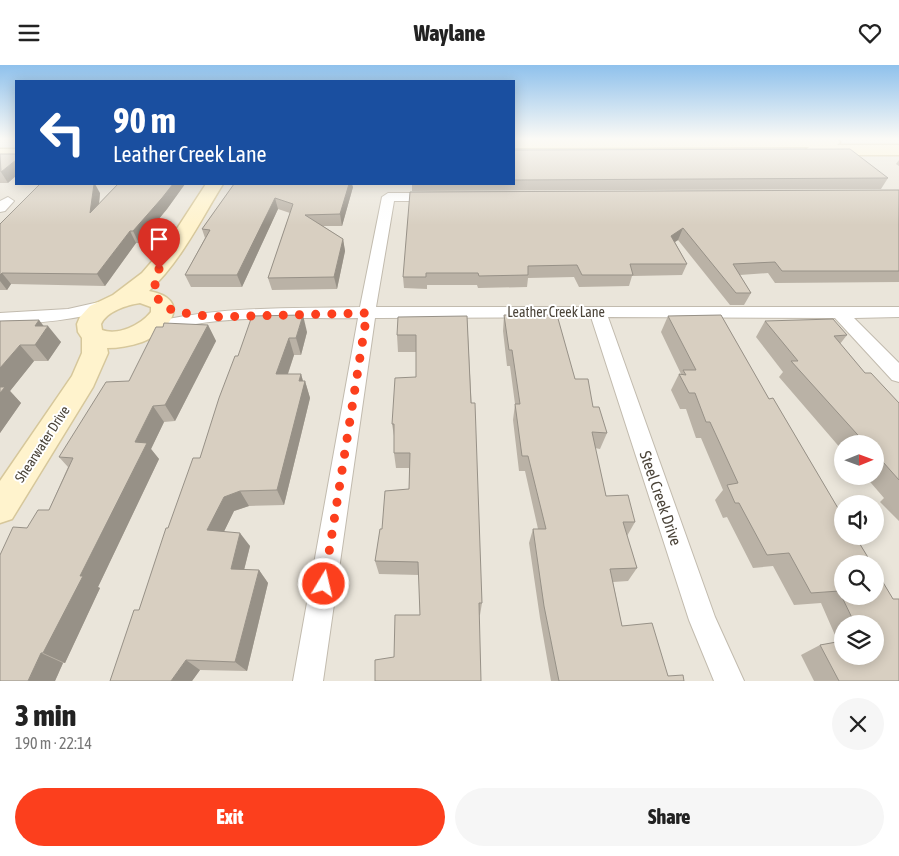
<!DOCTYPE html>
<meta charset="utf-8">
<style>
:root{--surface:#fff;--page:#f6f6f6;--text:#222;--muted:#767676;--accent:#fc3f1d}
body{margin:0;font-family:"Asap Condensed",sans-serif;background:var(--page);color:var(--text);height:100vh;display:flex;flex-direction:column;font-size:19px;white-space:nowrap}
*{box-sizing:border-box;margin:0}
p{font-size:16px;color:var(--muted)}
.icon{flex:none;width:28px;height:28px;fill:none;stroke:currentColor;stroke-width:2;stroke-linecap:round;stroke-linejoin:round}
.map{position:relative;height:616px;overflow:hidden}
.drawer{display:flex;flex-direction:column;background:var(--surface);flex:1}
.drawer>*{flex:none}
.hud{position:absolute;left:15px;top:15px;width:500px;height:105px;border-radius:0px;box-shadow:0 2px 12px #0003;background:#1a4fa0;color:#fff;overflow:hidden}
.needle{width:32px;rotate:89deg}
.controls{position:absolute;left:834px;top:370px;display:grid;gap:10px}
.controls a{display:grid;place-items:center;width:50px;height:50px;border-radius:50%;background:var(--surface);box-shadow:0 2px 12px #0003;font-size:25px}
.pin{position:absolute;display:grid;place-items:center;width:42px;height:42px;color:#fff;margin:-51px -21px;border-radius:50% 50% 50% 0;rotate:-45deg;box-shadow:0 0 5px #0007}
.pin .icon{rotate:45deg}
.me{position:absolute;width:55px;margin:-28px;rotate:9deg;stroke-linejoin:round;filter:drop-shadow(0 0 4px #0008)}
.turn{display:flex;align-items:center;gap:18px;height:105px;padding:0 15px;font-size:22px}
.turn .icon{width:65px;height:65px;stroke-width:2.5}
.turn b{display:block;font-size:35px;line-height:42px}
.round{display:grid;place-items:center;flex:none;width:52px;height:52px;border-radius:26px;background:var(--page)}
.headline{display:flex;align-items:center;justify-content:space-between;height:85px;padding:0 15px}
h1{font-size:30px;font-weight:800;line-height:38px}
.primary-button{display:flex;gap:10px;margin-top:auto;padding:10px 15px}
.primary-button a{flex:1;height:58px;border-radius:30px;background:var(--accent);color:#fff;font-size:20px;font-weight:800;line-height:58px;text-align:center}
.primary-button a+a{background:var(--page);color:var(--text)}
header{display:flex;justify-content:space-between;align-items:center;height:65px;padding:0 15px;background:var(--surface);font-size:22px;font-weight:800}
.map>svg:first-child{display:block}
.residential{fill:#eae5da;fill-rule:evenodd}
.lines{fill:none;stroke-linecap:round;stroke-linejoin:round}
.street-casing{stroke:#c2bbae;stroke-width:2}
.secondary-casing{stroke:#d6c79b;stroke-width:3}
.street{fill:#fff;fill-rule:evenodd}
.secondary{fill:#fff3cd;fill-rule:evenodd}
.wall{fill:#bab2a6;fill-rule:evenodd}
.shaded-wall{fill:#979187}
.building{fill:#d8cfc1;stroke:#979187}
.route{stroke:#fc3f1d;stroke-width:9;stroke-dasharray:0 16.2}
.labels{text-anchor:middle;stroke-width:4;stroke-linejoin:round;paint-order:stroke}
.street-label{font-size:14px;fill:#4b4439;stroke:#fff}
.near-street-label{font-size:16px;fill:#4b4439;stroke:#fff}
</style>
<header><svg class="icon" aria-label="menu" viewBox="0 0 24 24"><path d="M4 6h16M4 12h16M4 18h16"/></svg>Waylane<svg class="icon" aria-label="heart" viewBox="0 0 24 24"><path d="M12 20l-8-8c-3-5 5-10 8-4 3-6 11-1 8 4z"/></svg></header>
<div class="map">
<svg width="899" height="616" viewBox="0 0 899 616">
<rect width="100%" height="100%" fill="#f6f3ec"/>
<path class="residential" d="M 0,87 L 16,87 L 16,119 L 514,119 L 514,87 L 899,87 L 899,616 L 0,616 ZM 842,379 L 875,379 L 875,411 L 842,411 ZM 842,439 L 875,439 L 875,471 L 842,471 ZM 842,499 L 875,499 L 875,531 L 842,531 ZM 842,559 L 875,559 L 875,591 L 842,591 Z"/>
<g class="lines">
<g class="street-casing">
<g id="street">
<path d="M 388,128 L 434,128 L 440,132 L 434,136 L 394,136 L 376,242 L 899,242 L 899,252 L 854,253 L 899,298 L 899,317 L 892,315 L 835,253 L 608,252 L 715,552 L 744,616 L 714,616 L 689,555 L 591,252 L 375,253 L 323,616 L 293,616 L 358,253 C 302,254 244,250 189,260 C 176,262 153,272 141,269 L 138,265 L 141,261 C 212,240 286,244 360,242 L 382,132 Z"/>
<polygon points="8,132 14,136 5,146 0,147 0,136"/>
<path d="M 108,235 L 114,236 L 116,240 L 114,244 C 76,255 39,258 0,260 L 0,248 L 68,244 Z"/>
</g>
</g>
<g class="secondary-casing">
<g id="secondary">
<polygon points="836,73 840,77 837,80 899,80 899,90 814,90 809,88 806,85 809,82 514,83 514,74"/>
<rect x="0" y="84" width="16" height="10"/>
<path d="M 206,119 L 223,119 C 200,156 181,196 149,226 C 192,234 171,266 142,277 C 130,281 119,283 107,283 L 108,288 L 93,322 L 12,454 L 0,458 L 0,416 L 72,311 L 82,288 L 82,273 L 78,267 L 77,259 L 80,252 L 90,241 L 113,230 L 142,208 L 167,179 ZM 140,238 L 151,242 L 151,247 C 141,260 118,271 102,265 L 101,259 C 107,246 127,240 140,238 Z"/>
</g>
</g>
<use href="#street" class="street"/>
<use href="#secondary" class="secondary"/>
</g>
<g class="wall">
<polygon points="514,85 888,113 881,124 412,126 412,119 514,119"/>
<polygon points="0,89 8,118 0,118"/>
<polygon points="899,95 899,101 896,99"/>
<polygon points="118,119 185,119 167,144 139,178 136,178 105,221 11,219 7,225 0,225 0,159 100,128 99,139"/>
<polygon points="234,119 353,122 342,161 323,161 343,174 345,186 337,224 272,225 268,213 290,148 278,144 242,222 191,222 185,210 205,173 202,164"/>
<polygon points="899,125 899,217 775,218 768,208 740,210 751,228 744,240 730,240 678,175 675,177 687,199 682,210 632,211 629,221 579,222 574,212 528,213 527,222 478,223 477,220 427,220 427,224 404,223 403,212"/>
<polygon points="504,250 575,314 593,342 607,368 600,384 595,383 606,431 635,457 627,471 637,503 628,516 613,517 622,561 668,611 684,616 551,616 540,553 529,478 533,464 538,464 525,406 519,406 513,355 515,339 510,301 507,301 503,266"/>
<path d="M 721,250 L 769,334 L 773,333 L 842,450 L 842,471 L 855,471 L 872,499 L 842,499 L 842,531 L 875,531 L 875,504 L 893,534 L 899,534 L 899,616 L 814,616 L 801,590 L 820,580 L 838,577 L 821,538 L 794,540 L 773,501 L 753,503 L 727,452 L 723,453 L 715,435 L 723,425 L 701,373 L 696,373 L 686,344 L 680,344 L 671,325 L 679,309 L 681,309 L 661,267 L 668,251 ZM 842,559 L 875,559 L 875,591 L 842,591 Z"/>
<polygon points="467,251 482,538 480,550 394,592 420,550 419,510 379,509 375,496 382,464 409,424 409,403 396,403 394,388 394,371 392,359 416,312 416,287 398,287 397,270"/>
<polygon points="39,255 43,261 61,277 48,296 34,296 10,326 21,338 0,368 0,256"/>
<polygon points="765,256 847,270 840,279 865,308 899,338 899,456 880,437 884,433 865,411 875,411 875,379 842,379 842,385 779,312 783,307 756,272"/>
<polygon points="208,260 216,276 175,356 164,357 151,384 159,394 98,522 100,523 65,598 63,598 55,616 0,616 27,463 49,445 68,402 59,392 129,316"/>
<polygon points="307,267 301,290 294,290 288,309 301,309 303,316 305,316 310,333 284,440 249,441 234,446 224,466 250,481 244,505 259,505 268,518 247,606 200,605 192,616 110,616 139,545 168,463 200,393 238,291"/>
</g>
<g class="shaded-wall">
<polygon points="16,95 16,111 8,118 1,107"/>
<polygon points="94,119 95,119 100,128 97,159 90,148"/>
<polygon points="173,119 185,119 167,144 139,178 133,166"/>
<polygon points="349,119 352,119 353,122 342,161 340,149"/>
<polygon points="275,133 278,144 242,222 237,210"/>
<polygon points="683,163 678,175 667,182 671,171"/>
<polygon points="130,166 136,178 105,221 97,209"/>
<polygon points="343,174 345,186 337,224 334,212"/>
<polygon points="2,208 11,219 7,225 0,216 0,210"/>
<polygon points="303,250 307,267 301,290 296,273"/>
<polygon points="39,255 46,264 48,261 61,277 48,296 35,280 35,261"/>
<polygon points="208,260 216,276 175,356 165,340"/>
<polygon points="289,273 294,290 282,326 276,309"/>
<polygon points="20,280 34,296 10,326 21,338 0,368 0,303"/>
<polygon points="301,309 304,320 305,316 310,333 284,440 277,425"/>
<polygon points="153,341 164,357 151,384 159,394 98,522 100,523 65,598 43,588 80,511 135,377"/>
<polygon points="240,426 249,441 234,446 218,479 207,465 224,432"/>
<polygon points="240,468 250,481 241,517 231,504"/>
<polygon points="259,505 268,518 247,606 235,597"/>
<polygon points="41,588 63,598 55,616 28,616"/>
<polygon points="186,595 200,605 192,616 171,616"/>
</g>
<g class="building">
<polygon points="850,84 888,113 514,115 514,85"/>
<polygon points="0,89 16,89 16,95 1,107"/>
<polygon points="40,119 94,119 90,148 118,119 173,119 162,133 133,166 130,166 97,209 2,208 0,210 0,159"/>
<polygon points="234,119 349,119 340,149 305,150 343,174 334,212 268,213 293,139 275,133 237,210 185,210 210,165 202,164"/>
<polygon points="899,125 899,206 782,206 775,197 733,199 751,228 736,228 683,163 671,171 687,199 630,199 633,210 582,210 577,200 528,201 528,210 479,211 478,208 426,208 426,212 403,212 410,127"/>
<polygon points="303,250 296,273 289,273 276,309 301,309 299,316 305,316 277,425 240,426 224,432 207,465 240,468 231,504 259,505 235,597 186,595 171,616 110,616 134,545 139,545 166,463 168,463 193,393 200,393 219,333 235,291 238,291 252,251"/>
<polygon points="504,250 557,250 575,314 588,314 593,342 599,342 607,368 592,367 606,431 628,430 635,457 623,457 637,503 610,504 622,561 652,558 668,611 683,610 684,616 559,616 544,541 533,464 546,464 528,391 522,391 515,339 520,339 512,285 509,285"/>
<polygon points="721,250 769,334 773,333 842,450 842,471 855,471 872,499 842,499 842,531 875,531 875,504 893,534 899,534 899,616 839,616 820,580 842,576 842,591 875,591 875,559 855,559 839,526 811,528 789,488 767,490 739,438 735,438 727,420 738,418 710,357 706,357 695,328 689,328 679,309 686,310 683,305 696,305 668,251"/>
<polygon points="467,251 471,338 475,338 482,538 479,538 481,616 375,616 375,595 394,592 395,550 420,550 418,497 375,496 380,464 382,464 385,426 409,424 410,388 394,388 394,359 392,359 395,313 416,312 416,270 397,270 398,252"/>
<polygon points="833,254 847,270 834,271 865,308 871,308 899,338 899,415 875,388 875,379 866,379 791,296 798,296 765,256"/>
<polygon points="39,255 35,261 48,261 35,280 20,280 0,303 0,256"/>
<polygon points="164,258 208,260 165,340 153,341 135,377 147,378 80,511 83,511 43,588 41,588 28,616 0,616 0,490 13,462 27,463 38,445 49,445 73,393 59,392 106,317 129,316 156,262 163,262"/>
<polygon points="0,322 5,322 0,328"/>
</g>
<linearGradient id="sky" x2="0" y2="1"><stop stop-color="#8fc1ec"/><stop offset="0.46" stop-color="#fbfaf6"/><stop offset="1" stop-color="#fbfaf6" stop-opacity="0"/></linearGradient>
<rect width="899" height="160" fill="url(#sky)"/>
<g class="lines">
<polyline class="route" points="159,204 154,224 155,231 167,243 178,247 213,252 367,248 324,519"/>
</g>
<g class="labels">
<g class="street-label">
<text x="556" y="252">Leather Creek Lane</text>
<text transform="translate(42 379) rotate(-57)" y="5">Shearwater Drive</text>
</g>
<g class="near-street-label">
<text transform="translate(661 433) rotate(71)" y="6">Steel Creek Drive</text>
</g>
</g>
</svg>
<div class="controls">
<a><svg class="needle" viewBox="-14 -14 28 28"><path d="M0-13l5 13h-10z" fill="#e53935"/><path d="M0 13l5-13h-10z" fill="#767676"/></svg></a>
<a><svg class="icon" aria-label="sound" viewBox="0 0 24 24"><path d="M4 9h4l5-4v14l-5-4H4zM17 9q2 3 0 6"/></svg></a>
<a><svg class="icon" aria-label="search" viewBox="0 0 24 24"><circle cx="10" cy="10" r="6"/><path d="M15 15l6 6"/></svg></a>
<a><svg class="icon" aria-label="layers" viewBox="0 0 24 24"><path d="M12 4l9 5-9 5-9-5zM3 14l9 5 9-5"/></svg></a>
</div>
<div class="pin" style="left:159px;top:204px;background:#d93025"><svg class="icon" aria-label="arrive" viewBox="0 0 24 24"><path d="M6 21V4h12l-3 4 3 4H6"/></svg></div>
<svg class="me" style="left:324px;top:519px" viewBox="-20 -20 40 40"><circle r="17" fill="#fc3f1d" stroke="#fff" stroke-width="3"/><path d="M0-11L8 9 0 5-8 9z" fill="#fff"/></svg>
<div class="hud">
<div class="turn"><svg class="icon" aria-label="left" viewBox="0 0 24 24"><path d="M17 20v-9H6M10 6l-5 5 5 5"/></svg><div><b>90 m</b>Leather Creek Lane</div></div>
</div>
</div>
<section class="drawer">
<div class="headline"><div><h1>3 min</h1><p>190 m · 22:14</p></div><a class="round"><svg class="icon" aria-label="close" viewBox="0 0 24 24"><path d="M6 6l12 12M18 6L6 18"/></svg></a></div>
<div class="primary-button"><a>Exit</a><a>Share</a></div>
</section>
